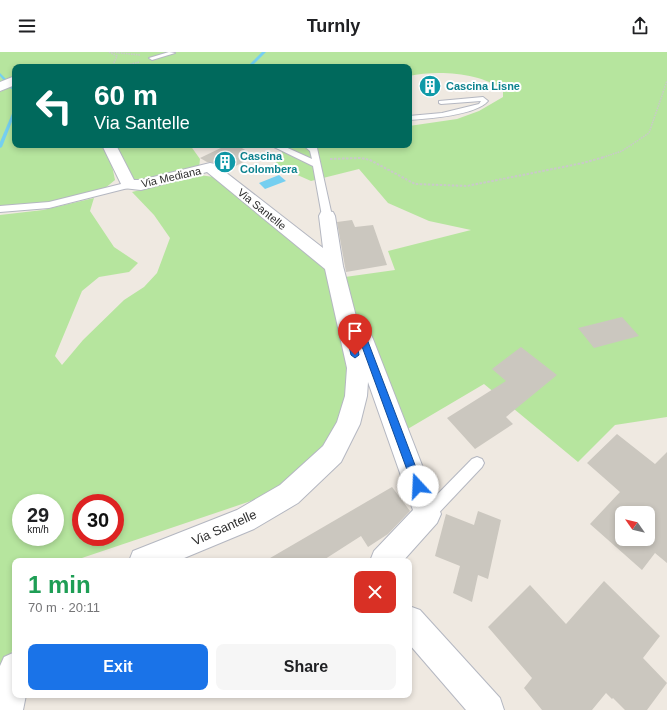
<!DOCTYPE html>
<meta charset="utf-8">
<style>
:root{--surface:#fff;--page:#f6f6f6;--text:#202124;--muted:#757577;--accent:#1a73e8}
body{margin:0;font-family:Arial,sans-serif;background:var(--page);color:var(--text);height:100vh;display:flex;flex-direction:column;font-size:15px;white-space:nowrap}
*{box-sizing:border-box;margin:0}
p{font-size:13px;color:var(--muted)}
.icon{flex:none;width:22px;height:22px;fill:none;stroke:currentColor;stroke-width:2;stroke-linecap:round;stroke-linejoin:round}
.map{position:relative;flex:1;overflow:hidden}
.details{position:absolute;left:12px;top:506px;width:400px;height:140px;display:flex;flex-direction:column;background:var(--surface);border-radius:8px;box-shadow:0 2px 6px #0003}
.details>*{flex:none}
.hud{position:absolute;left:12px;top:12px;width:400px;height:84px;border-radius:8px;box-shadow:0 2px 6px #0003;background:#00695c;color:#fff;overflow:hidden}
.needle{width:26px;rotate:304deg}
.controls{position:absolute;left:615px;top:454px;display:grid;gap:8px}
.controls a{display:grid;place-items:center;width:40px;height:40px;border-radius:8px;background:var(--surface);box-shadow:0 2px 6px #0003;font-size:20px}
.speed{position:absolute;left:12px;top:442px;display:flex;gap:8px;font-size:20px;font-weight:700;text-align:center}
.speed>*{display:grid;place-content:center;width:52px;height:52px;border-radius:50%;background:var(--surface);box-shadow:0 2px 6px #0003;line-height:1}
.speed small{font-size:10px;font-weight:400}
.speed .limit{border:6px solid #d22;background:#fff;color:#111}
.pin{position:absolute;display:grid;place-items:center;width:34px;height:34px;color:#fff;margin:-41px -17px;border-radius:50% 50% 50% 0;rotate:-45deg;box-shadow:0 0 4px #0007}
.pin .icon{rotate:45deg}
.me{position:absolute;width:44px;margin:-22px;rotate:340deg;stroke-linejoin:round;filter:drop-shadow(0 0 3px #0008)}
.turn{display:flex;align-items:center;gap:14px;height:84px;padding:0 16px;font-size:18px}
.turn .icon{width:52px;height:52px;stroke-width:2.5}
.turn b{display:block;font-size:28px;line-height:34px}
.round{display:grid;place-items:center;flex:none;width:42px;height:42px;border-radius:8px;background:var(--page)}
.summary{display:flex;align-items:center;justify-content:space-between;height:68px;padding:0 16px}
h1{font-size:24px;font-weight:600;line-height:30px;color:#1e9e55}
.primary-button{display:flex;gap:8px;margin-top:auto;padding:8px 16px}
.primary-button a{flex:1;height:46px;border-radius:8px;background:var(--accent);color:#fff;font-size:16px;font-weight:600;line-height:46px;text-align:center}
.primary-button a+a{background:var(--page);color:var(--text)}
header{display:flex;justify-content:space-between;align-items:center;height:52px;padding:0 16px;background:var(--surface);font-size:18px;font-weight:600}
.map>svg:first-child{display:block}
.green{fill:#b6e59e;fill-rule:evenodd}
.water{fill:#75cff0}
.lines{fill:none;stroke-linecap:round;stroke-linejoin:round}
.stream{fill:#75cff0;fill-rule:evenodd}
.building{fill:#cbc7bf;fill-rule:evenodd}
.service-casing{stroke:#b4b7c1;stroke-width:2}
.minor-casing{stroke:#b4b7c1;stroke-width:2}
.path-far1{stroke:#c9c9c9;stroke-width:1.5;stroke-dasharray:1.5 1;stroke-linecap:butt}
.path{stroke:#c9c9c9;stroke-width:2;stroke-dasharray:2.5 1.5;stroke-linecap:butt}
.service{fill:#fff;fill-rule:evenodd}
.minor{fill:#fff;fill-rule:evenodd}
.route{fill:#1a73e8;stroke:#114b97}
.labels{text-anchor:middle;stroke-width:4;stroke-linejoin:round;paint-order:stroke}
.far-culture-label{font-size:11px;font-weight:bold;fill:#0d838f;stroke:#fff;text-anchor:start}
.far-street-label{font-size:11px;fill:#2e2e2e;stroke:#fff}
.street-label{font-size:13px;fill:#2e2e2e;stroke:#fff}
</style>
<header><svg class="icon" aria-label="menu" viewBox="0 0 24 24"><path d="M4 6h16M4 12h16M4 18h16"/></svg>Turnly<svg class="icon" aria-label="share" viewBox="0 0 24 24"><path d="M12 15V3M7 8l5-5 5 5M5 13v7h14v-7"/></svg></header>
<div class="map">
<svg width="667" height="658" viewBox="0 0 667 658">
<rect width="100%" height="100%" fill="#efe9e1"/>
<g class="green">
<path d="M 0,0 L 667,0 L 667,365 L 615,373 L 578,410 L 484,332 L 406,378 L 366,269 L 354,270 L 345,225 L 395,218 L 388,199 L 471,178 L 429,169 L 388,151 L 359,117 L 311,129 L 275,113 L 286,93 L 409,93 L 409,74 L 457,67 L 479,59 L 503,45 L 503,38 C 480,20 436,18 409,24 L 409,15 L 15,15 L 15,28 L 0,34 Z"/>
<polygon points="15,32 15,93 101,93 110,104 115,128 104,137 48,151 0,156 0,40"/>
<polygon points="115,93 190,93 200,107 199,116 142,131 129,128"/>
<path d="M 199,123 L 214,125 L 330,220 L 350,338 L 331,383 L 298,424 L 263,445 L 73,509 L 15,509 L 15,593 L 6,611 L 0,646 L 0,163 L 43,158 L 94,146 L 90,159 L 114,195 L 138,211 L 129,220 L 99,225 L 82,239 L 55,304 L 62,313 L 83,288 L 124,248 L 144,235 L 157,221 L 170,186 L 154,163 L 132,140 ZM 21,451 L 55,451 L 55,485 L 21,485 ZM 81,451 L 115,451 L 115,485 L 81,485 Z"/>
</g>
<polygon class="water" points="279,123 286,129 265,137 259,131"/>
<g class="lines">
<g class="stream">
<polygon points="262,0 266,0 251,15 247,15"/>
<polygon points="0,21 7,28 7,30 5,30 0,24"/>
<polygon points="8,32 10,32 15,37 15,40 8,34"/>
<polygon points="14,57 15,57 15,62 2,95 0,96 0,90"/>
</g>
</g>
<g class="building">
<polygon points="227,93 237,93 255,104 226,119 216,111 207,110 200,106"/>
<polygon points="352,168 355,175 373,173 387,213 346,220 337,170"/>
<polygon points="622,265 639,284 594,296 578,276"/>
<polygon points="521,295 557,323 506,365 513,372 475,397 447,366 506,329 492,317"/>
<path d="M 617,382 L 655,412 L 667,400 L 667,511 L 655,501 L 642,518 L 590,472 L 620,440 L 587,411 ZM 622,461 L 648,461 L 648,487 L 622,487 Z"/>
<polygon points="392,435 410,459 388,482 368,495 361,484 322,509 265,509"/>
<polygon points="478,459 501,468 488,527 478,523 472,550 453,541 460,514 435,504 446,462 474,473"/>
<polygon points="604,529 660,584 643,606 667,631 647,658 625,658 613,646 612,647 606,641 592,658 542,658 524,636 532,626 488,575 530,533 566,572"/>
</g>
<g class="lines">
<g class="service-casing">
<g id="service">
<polygon points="169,0 175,1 152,8 149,6"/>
<path d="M 483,45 L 488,49 C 477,63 427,67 409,68 L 409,64 L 442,61 L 479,52 L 481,49 L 441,52 L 439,51 L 439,49 Z"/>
<polygon points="270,93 281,93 312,107 310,99 303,93 312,93 317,96 332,164 330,166 324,166 322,164 313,114"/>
<polygon points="129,130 133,133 132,135 49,156 0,160 0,154 49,150"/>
<polygon points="477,405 482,407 484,411 482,415 433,467 428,469 423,467 421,462 423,457 472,407"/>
</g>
</g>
<g class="minor-casing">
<g id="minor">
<polygon points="15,24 15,33 0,39 0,30"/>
<polygon points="102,93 116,93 134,128 141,128 210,111 215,112 323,196 319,164 321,160 327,159 333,160 335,164 343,214 360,280 363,279 370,281 373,287 441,462 437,471 403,509 370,509 374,499 413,458 368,330 367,344 360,372 341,410 298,451 254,477 177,509 129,509 133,499 237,458 280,433 323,394 337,370 345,344 347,316 325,217 207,120 141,138 123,136"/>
<polygon points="409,554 420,558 500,646 504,658 466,658 409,592"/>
<polygon points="15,600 15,643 26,643 23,658 0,658 0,614 4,605"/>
</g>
</g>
<g class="path-far1">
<polyline points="109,0 117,4 113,13 109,15"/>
<polyline points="111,0 140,3"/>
<polyline points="118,15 140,10"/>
<polyline points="601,106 622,99 649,81 667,29"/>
</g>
<polyline class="path" points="330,107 361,106 370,108 415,132 467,134 583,111 604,105"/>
<use href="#service" class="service"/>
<use href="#minor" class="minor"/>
</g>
<polygon class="route" points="349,273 367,287 423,434 421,437 418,439 414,437 360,289 356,286 359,303 355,306 351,303 345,276"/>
<defs>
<g id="building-disc" transform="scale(1.15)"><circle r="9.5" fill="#0f9aa8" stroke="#fff"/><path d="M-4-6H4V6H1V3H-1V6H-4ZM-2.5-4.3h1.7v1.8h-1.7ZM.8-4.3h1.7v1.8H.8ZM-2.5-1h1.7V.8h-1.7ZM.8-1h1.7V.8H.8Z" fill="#fff"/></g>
</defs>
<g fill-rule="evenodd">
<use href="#building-disc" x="430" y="34"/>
<use href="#building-disc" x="225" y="110"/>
</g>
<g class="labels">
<g class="far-culture-label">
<text x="446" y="38">Cascina Lisne</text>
<text x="240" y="108">Cascina<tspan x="240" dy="13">Colombera</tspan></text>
</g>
<g class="far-street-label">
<text transform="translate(171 125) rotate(-13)" y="4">Via Mediana</text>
<text transform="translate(262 157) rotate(39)" y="4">Via Santelle</text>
</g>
<g class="street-label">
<text transform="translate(224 475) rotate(-24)" y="5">Via Santelle</text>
</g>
</g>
</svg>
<div class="controls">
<a><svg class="needle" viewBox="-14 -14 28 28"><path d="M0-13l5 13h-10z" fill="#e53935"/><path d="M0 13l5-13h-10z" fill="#757577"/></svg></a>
</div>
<div class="speed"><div>29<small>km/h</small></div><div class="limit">30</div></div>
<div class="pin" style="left:355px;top:303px;background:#d93025"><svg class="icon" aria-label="arrive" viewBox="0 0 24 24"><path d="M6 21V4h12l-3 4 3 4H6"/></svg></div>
<svg class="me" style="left:418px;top:434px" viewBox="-20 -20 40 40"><circle r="19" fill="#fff"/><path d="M0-13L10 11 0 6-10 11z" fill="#1a73e8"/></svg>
<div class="hud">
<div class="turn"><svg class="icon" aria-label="left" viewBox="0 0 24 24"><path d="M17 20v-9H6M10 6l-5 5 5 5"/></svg><div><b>60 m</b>Via Santelle</div></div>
</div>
<section class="details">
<div class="summary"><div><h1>1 min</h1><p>70 m · 20:11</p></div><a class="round" style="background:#d93025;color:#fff"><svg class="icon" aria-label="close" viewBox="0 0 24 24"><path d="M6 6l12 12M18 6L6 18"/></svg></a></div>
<div class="primary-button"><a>Exit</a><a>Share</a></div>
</section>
</div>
